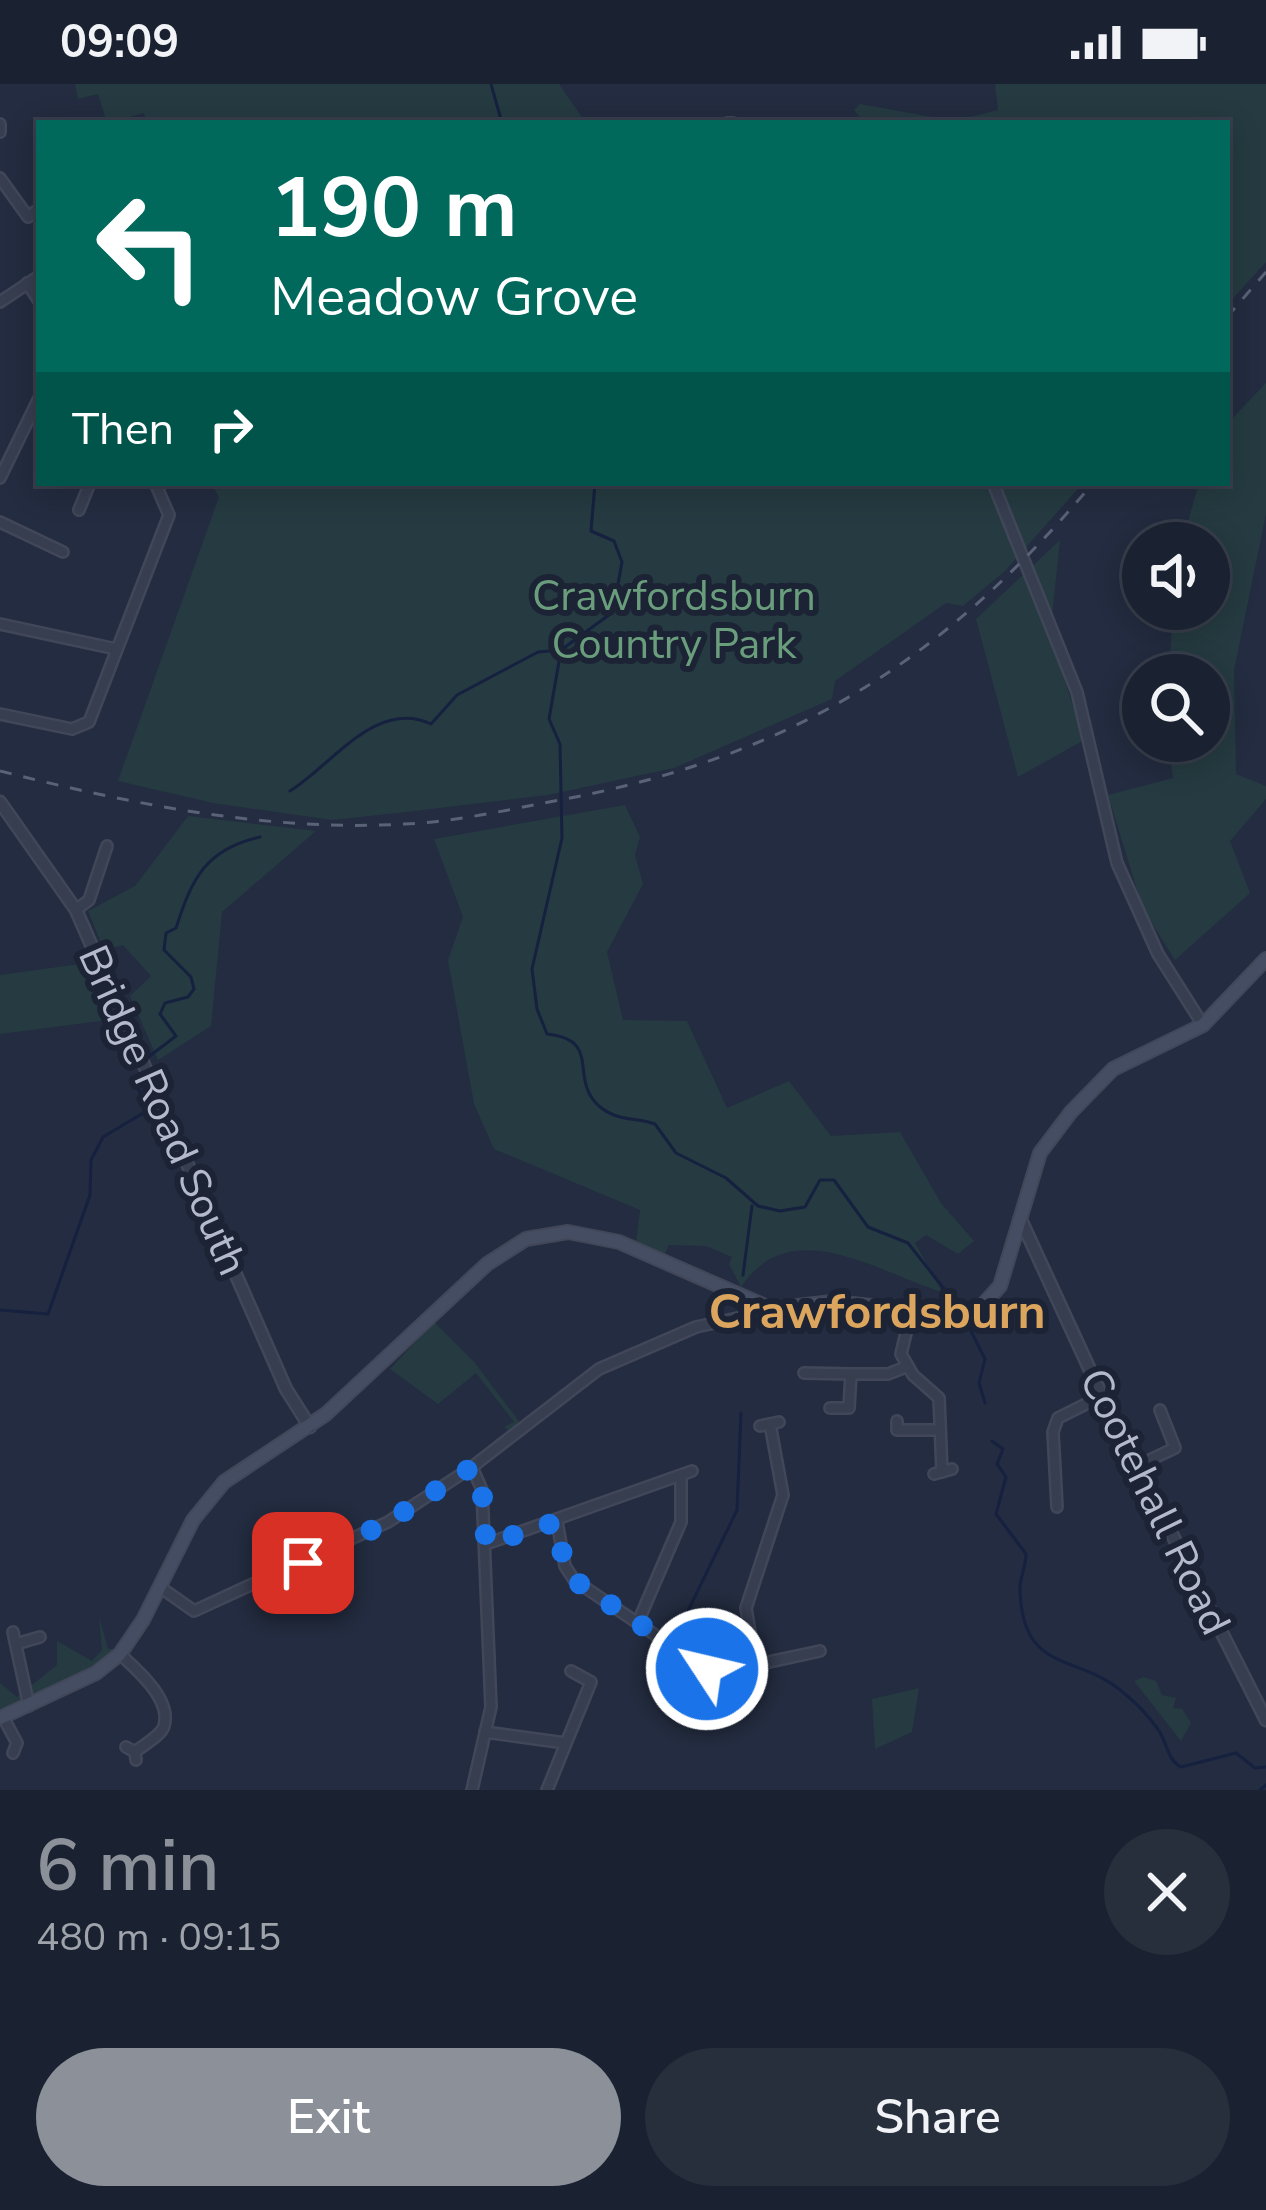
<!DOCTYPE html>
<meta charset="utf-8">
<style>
:root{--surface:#1a2130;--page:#272e3c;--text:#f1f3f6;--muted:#9fa3ab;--line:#383e4c;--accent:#8c9099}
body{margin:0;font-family:"Nunito Sans",sans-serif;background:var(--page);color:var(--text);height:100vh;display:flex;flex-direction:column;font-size:45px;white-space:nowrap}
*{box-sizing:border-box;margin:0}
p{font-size:39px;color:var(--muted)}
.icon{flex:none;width:66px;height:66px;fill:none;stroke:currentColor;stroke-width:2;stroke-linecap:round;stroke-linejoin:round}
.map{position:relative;height:1706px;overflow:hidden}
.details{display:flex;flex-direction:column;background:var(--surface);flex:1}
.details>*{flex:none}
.top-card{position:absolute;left:36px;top:36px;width:1194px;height:366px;border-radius:0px;box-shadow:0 6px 30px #0003,0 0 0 3px var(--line);background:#00695c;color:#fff;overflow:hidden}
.tools{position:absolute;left:1122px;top:438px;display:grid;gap:24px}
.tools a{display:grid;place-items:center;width:108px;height:108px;border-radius:50%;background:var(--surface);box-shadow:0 6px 30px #0003,0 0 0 3px var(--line);font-size:60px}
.pin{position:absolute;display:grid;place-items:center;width:102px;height:102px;color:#fff;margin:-51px;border-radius:24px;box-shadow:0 6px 18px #0006}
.me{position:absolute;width:132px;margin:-66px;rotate:305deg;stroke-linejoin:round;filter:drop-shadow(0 0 9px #0008)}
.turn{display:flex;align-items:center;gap:42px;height:252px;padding:0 36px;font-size:54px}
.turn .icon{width:156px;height:156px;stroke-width:2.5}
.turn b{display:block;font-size:84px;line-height:102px}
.then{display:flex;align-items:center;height:114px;padding:0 36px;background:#0003;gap:24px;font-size:45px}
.round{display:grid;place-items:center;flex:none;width:126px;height:126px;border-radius:63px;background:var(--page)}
.head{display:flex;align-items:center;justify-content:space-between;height:204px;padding:0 36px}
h1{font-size:72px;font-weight:600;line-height:90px;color:var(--accent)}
.cta{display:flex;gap:24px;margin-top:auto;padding:24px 36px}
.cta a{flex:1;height:138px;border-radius:72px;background:var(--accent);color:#fff;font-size:48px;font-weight:600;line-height:138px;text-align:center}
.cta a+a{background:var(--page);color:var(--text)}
.status{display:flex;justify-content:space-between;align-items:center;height:84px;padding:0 60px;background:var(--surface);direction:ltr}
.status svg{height:33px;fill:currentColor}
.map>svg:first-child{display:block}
.green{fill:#253b41}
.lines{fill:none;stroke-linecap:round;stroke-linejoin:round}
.stream{stroke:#15213f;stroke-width:3}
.minor-casing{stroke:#414759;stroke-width:14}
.tertiary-casing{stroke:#414759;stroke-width:15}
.secondary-casing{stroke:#414759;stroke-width:16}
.minor{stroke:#373e50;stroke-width:9}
.tertiary{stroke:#373e50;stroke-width:10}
.secondary{stroke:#454d63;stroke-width:12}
.rail{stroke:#596277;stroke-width:3;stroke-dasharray:12 12;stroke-linecap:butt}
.route{stroke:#1a73e8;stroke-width:21;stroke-dasharray:0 37.8}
.labels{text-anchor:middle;stroke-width:12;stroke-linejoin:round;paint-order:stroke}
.park-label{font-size:42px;fill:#699d7c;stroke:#1c2335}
.street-label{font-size:42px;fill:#b4bacb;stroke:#1c2335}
.quarter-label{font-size:48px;font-weight:bold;fill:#dca55e;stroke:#1c2335}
</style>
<div class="status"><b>09:09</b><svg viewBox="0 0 49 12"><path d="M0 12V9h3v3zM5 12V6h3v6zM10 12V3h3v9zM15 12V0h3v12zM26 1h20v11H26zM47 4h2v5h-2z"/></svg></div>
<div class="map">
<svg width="1266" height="1706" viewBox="0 0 1266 1706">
<rect width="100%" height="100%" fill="#232c40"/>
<g class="green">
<polygon points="75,0 559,0 586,39 147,39 144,29 107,39 98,10 78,15"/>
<polygon points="995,0 1266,0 1266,178 1227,221 1227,39 888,39 860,33 854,26 860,20 954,37 998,26"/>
<polygon points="1266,299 1266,430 1234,586 1236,690 1266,702 1266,715 1230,757 1250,809 1175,876 1143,825 1108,711 1173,694 1168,657 1209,657 1209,591 1169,591 1173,525 1209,525 1209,459 1182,459 1199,399 1227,399 1227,340"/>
<polygon points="211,399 1083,399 1005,487 963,522 946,519 835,597 832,615 674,684 548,711 406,728 332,736 213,719 118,697 219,413"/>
<polygon points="1060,456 1050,550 1084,656 1018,693 976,535"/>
<path d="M 625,721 L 640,753 L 635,771 L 643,800 L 607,868 L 623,936 L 687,937 L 727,1024 L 789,997 L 831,1052 L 900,1048 L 941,1119 L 974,1157 L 958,1170 L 926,1151 L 915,1159 L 942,1208 C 877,1188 791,1128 741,1203 L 729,1180 L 732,1173 L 706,1162 L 669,1161 L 664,1171 L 636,1159 L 640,1126 L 494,1065 L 474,1020 L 448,876 L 463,833 L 434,755 Z"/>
<polygon points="188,732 316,747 222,828 211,942 158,976 130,912 151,892 123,861 104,866 88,827 135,802"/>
<polygon points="87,879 116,935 0,950 0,891"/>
<polygon points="434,1238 475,1279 521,1340 510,1347 504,1343 514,1338 476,1289 438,1320 390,1285"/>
<polygon points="99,1533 108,1565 116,1565 103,1577 0,1626 0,1599 17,1613 57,1581 57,1557 92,1577 102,1566"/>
<polygon points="1144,1593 1156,1597 1162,1611 1176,1614 1173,1624 1182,1625 1191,1639 1181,1657 1134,1597"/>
<polygon points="919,1604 912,1648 875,1665 872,1615"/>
</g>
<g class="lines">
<g class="stream">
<polyline points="491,0 502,39"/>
<path d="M 561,566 L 549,635 L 560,660 L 562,754 L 532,885 L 537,925 L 547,950 C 603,956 568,994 599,1022 C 618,1038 635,1033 655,1040 L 676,1069 L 726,1094 L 758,1122 L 780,1127 L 805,1123 L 820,1096 L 834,1096 L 868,1143 L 908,1159 L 959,1224"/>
<path d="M 290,707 C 331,682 376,614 431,640 L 457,611 L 538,568 L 561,566 L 613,528 L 622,478 L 614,457 L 591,447 L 595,399"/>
<path d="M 147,974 L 176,952 L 160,930 L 165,919 L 188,913 L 194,905 L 191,893 L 164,866 L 166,849 L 176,844 C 192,794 206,765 260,753"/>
<polyline points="743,1191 752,1122"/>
<polyline points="0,1226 48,1230 90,1111 91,1076 103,1053 150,1025 134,998 143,983"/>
<polyline points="967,1239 985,1275 979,1299 985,1319"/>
<path d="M 992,1357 L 1003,1365 L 997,1380 L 1006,1393 L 996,1430 L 1026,1470 C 1026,1483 1019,1495 1020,1507 C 1023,1592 1079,1568 1125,1610 C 1136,1619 1149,1633 1157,1644 C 1168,1658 1166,1675 1181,1683 L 1236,1669 L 1255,1684 L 1266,1683"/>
<polyline points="687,1529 737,1426 741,1329"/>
<polyline points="1260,1706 1266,1701"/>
</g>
<g class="minor-casing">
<g id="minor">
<polyline points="727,39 733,39"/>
<polyline points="0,40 0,48"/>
<polyline points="0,94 28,133 39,125"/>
<polyline points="27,199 39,217"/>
<polyline points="0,218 39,192"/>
<polyline points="0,394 39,314"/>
<polyline points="993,399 1077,608 1117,779 1158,870 1203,941"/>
<polyline points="79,426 90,399"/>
<polyline points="0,438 63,468"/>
<polyline points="0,540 116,565"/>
<polyline points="0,630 72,645 89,638 169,431 155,399"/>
<polyline points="76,826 89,816 107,762"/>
<polyline points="912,1224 901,1270 913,1291 939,1314 942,1388"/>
<polyline points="804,1289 851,1290"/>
<polyline points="830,1324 849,1324 851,1290 888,1290 906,1283"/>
<polyline points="897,1337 897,1346 940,1346"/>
<polyline points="760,1342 779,1338"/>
<polyline points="1137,1382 1175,1364 1160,1326"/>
<polyline points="472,1383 482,1406 491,1623 472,1706"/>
<polyline points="934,1390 952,1385"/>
<polyline points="1057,1423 1053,1348 1058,1334 1102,1312"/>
<polyline points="557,1438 565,1482 574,1496 713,1590 820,1567"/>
<polyline points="486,1460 692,1387"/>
<polyline points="160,1503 194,1527 388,1438 472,1383 599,1285 696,1243 747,1232 763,1223"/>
<polyline points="638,1538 681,1438 681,1392"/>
<polyline points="13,1548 29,1622"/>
<polyline points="16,1560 40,1553"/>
<path d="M 120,1570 C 136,1585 172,1615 164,1642 C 161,1652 143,1661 135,1668"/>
<polyline points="756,1584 746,1524 783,1411 770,1340"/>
<polyline points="701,1622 712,1619 713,1590"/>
<polyline points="3,1633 17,1659 13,1669"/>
<polyline points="485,1648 565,1659"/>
<polyline points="126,1663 135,1668 136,1676"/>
<polyline points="547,1706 591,1598 571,1587"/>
</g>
</g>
<g class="tertiary-casing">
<g id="tertiary">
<polyline points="0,718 76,826 286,1305 310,1343"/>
<polyline points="1020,1134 1102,1312 1266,1636"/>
</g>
</g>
<g class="secondary-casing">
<polyline id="secondary" points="0,1634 96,1589 120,1570 143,1536 193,1436 224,1398 326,1330 487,1180 526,1155 568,1148 619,1158 772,1225 832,1218 951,1230 980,1224 1000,1202 1040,1069 1071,1028 1113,985 1203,941 1266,875"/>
</g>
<use href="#minor" class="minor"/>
<use href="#tertiary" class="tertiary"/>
<use href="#secondary" class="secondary"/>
<g class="rail">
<polyline points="1227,233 1266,188"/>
<path d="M 0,687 C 131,720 269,748 405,740 C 453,738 502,727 549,718 C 784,676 940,582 1093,399"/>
</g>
</g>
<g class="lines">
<polyline class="route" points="303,1479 388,1438 472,1383 482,1406 486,1460 556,1438 565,1483 574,1496 707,1585"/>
</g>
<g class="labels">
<g class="park-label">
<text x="674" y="526">Crawfordsburn<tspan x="674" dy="48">Country Park</tspan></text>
</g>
<g class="street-label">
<text transform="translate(164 1026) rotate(66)" y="15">Bridge Road South</text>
<text transform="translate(1156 1417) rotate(64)" y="15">Cootehall Road</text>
</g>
<g class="quarter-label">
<text x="877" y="1244">Crawfordsburn</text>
</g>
</g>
</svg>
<div class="tools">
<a><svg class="icon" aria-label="sound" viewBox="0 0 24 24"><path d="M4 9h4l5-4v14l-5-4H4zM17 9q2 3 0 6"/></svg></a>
<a><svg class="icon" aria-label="search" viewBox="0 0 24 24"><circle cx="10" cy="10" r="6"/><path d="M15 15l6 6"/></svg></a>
</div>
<div class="pin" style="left:303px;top:1479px;background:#d93025"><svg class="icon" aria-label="arrive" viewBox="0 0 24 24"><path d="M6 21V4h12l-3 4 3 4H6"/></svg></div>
<svg class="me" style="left:707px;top:1585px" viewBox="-20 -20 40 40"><circle r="17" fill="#1a73e8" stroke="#fff" stroke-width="3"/><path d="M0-11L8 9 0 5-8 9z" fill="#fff"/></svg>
<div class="top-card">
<div class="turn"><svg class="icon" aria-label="left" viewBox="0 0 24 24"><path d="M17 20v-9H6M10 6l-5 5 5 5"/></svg><div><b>190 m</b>Meadow Grove</div></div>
<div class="then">Then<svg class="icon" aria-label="right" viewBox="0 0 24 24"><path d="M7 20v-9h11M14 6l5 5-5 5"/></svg></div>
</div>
</div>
<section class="details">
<div class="head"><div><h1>6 min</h1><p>480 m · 09:15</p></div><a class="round"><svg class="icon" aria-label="close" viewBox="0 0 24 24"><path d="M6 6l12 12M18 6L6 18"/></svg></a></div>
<div class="cta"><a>Exit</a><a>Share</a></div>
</section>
